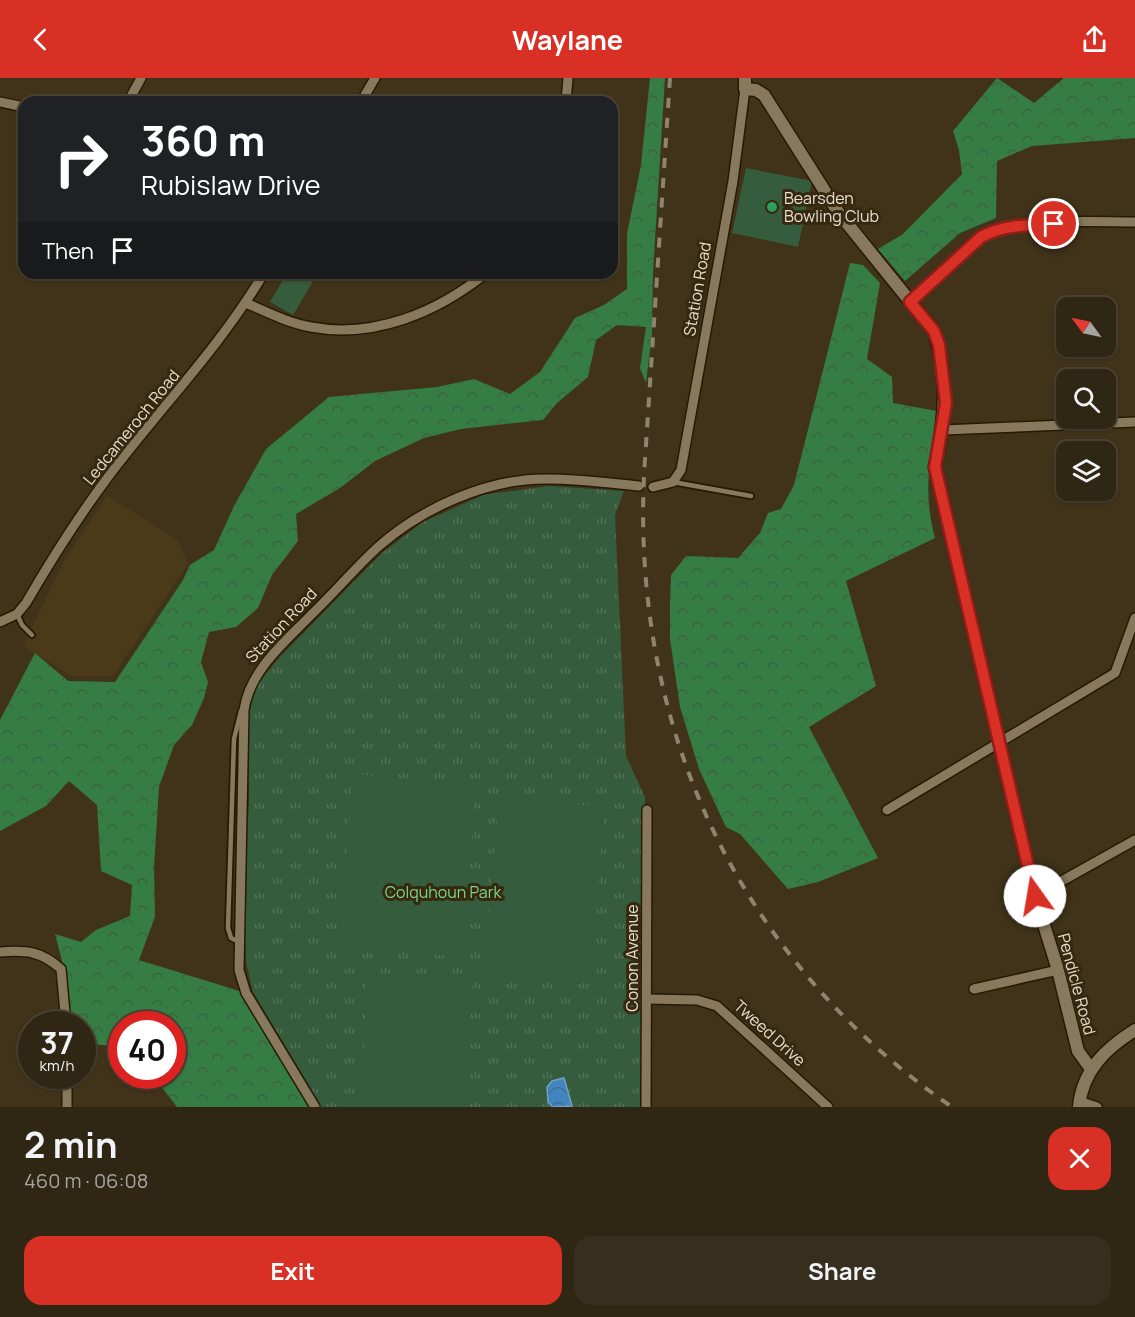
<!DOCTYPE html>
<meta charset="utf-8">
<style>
:root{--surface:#302614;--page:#382e1d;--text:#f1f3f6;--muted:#a8a5a0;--line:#4b4334;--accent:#d93025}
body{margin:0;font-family:Manrope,sans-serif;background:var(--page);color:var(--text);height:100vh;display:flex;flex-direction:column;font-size:22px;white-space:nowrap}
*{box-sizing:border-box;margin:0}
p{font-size:20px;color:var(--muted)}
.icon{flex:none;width:33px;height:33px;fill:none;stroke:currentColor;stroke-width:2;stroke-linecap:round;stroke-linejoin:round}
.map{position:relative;height:1029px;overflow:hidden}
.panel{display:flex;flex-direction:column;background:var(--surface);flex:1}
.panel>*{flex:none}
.banner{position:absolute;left:18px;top:18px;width:600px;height:183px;border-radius:18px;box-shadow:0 2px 4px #0004,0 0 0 2px var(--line);background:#202124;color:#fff;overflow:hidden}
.needle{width:39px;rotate:303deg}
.fabs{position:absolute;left:1056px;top:219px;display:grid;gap:12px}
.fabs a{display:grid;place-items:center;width:60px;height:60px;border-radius:12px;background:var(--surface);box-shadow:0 2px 4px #0004,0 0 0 2px var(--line);font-size:30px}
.speed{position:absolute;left:18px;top:933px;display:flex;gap:12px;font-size:30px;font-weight:700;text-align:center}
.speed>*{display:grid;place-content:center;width:78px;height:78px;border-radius:50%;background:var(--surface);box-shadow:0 2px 4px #0004,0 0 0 2px var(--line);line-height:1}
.speed small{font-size:15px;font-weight:400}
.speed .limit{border:9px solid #d22;background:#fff;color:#111}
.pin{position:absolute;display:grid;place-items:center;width:51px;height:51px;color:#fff;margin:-26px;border:3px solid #fff;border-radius:50%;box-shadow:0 2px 6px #0007}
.me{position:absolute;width:66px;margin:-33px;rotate:347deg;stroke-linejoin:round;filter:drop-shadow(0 0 4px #0008)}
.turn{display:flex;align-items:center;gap:21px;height:126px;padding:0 24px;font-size:27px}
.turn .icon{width:78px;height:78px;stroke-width:2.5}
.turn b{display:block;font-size:42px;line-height:51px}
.then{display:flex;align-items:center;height:57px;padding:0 24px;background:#0003;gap:12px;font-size:22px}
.round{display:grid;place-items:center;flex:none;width:63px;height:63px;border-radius:18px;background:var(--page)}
.overview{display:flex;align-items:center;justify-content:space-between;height:102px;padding:0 24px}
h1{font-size:36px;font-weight:700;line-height:45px}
.primary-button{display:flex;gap:12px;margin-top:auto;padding:12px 24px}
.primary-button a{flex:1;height:69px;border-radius:18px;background:var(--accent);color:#fff;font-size:24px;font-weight:700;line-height:69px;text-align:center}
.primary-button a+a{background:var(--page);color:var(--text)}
header{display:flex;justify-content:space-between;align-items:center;height:78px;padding:0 24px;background:var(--accent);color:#fff;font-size:27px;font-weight:700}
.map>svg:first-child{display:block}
.built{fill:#4b3a1a}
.forest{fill:url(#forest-crowns)}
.park{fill:url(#park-tufts)}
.pitch{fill:#355c3c}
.water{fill:url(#water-waves);stroke:#73a0c4;stroke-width:1.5}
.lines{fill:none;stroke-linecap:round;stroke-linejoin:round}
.service-casing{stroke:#271a02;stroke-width:8}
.minor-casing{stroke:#271a02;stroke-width:12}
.tertiary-casing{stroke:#271a02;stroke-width:15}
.service{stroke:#88795e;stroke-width:4.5}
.minor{stroke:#88795e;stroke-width:9}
.tertiary{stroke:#88795e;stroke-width:12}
.rail{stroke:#8f8470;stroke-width:4;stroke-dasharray:10 10;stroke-linecap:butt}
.route-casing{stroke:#8d1f18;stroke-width:15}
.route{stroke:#d93025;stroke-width:10}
.leisure-dot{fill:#2e9e5b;stroke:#362910;stroke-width:2}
.labels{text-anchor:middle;stroke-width:6;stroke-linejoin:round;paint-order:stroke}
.poi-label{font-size:16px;fill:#e7ded0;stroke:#362910;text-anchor:start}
.street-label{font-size:16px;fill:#e7ded0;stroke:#362910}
.park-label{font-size:16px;fill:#78d789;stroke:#362910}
</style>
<header><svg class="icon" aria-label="back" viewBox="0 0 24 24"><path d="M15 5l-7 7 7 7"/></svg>Waylane<svg class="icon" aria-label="share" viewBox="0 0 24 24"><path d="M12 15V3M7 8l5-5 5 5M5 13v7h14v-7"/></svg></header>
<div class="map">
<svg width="1135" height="1029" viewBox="0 0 1135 1029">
<defs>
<pattern id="forest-crowns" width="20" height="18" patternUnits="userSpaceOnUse" patternTransform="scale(1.5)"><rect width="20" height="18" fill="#357c45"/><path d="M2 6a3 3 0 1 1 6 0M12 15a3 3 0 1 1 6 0" fill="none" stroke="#3c6242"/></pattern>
<pattern id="park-tufts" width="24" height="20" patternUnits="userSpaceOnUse" patternTransform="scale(1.5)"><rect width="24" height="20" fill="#355c3c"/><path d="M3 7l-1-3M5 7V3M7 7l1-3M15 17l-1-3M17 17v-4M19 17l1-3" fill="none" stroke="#527357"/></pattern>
<pattern id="water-waves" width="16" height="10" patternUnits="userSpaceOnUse" patternTransform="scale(1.5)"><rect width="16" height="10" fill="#4185bf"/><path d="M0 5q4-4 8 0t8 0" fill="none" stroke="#426e92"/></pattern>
</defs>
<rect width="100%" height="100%" fill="#40331a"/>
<polygon class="built" points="107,418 178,462 188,486 113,598 72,598 23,568 65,481"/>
<g class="forest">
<polygon points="650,0 665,0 653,195 652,255 646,305 640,290 646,249 617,247 596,262 588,299 557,325 543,342 461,351 424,360 375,383 340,410 296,436 298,463 272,497 258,530 236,549 209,554 201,584 208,604 204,620 192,647 174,667 159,709 154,789 155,839 139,882 246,915 322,1029 177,1029 153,998 172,998 172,946 122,946 121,969 83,965 82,946 68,946 65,894 55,856 81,864 96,852 130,838 132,807 101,793 97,727 69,703 46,728 0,753 0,642 35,575 68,603 115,604 183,502 190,487 214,472 234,428 266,371 329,319 437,309 474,301 510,316 540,294 575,240 604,227 627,211 627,156 641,87"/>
<polygon points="997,0 1034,25 1064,0 1135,0 1135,60 1032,68 997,83 996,140 960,155 905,203 878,171 903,156 962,96 959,72 953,53"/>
<path d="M 850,185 L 863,187 L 880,205 L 867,281 L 892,299 L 893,325 L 937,333 C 939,356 932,371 929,394 C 927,416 929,438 935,460 L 846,503 L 876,608 L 809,649 L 878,780 L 818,804 L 788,811 L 740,756 L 726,749 L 699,691 L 680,629 L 670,561 L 670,524 L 671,497 L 686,478 L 738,480 L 760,455 L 768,435 L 781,431 L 794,407 Z"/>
</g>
<polygon class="park" points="549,408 624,413 615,437 626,678 645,719 641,1029 322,1029 253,914 246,884 244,811 249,724 248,640 253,611 280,579 382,475 423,444 483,417"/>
<g class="pitch">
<polygon points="746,90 812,103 798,169 732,155"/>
<polygon points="287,195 318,195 293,237 270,224"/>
<polygon points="353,696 476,707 462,879 339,869"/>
<polygon points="499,720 605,729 589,905 484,896"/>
<polygon points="367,902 472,906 467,1029 362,1029"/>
</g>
<polygon class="water" points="564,1000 572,1028 553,1029 548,1024 547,1009 552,1003"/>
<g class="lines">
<g class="service-casing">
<g id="service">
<polyline points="673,404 751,418"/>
<polyline points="17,536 22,547 32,557"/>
<polyline points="239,864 231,860 228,850 234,661 241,633"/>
</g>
</g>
<g class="minor-casing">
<g id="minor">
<polyline points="0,24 24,29"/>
<polyline points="128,24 141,0"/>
<polyline points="361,24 375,0"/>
<polyline points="566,24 568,0"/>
<path d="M 910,223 L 981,159 C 1016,139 1093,144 1135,144"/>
<path d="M 246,225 C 267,234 288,245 311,249 C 374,261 438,234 486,195"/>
<polyline points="943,352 1135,344"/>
<polyline points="653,409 673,404 681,392 733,103 745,11"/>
<path d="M 0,544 L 17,536 L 26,525 C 51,482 78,439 108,399 C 160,330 220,269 264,195"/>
<polyline points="887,732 1115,595 1135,540"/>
<polyline points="1035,818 1135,762"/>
<path d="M 0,874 C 26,872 41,873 61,891 L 66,946"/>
<polyline points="974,911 1058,892"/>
<polyline points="647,921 697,922 717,928 828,1029"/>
<polyline points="67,998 67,1029"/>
<polyline points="1079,1023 1097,1029"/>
<path d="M 315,1029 L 246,915 L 239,892 L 244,632 C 250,592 285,564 311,537 C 334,515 355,490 378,469 C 422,430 488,400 548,401 C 578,401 609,405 639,408"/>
<polyline points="646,1029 647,732"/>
</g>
</g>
<g class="tertiary-casing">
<g id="tertiary">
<path d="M 745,0 L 745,11 L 756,12 L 764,17 L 838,134 L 934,253 C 949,300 945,342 935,389 L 1035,818 L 1058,892 L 1078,973 L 1091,991"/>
<path d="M 1079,1029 C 1082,993 1106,970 1135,952"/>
</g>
</g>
<use href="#service" class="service"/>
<use href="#minor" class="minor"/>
<use href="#tertiary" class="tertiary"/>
<path class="rail" d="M 670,0 L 644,397 C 632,653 740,883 952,1029"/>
</g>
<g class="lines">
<g class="route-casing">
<path id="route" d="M 1035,818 L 935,389 L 946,325 L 939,267 L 934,253 L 910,224 L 981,159 C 1003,147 1028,147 1054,146"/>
</g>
<use href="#route" class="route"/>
</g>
<circle class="leisure-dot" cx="772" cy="129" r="6"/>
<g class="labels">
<g class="poi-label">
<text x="784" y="126">Bearsden<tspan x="784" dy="18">Bowling Club</tspan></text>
</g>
<g class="street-label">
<text transform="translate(697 211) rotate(-80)" y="6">Station Road</text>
<text transform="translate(131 349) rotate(-51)" y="6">Ledcameroch Road</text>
<text transform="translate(281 547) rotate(-47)" y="6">Station Road</text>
<text transform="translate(632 880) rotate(-90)" y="6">Conon Avenue</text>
<text transform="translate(1077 906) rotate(75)" y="6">Pendicle Road</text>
<text transform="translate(770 955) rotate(42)" y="6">Tweed Drive</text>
</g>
<g class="park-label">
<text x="443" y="820">Colquhoun Park</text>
</g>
</g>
</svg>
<div class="fabs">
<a><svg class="needle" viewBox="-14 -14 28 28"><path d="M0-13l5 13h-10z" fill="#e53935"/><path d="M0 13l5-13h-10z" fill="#a8a5a0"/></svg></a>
<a><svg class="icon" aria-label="search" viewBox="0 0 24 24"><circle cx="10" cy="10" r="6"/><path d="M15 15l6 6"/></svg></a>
<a><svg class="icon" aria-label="layers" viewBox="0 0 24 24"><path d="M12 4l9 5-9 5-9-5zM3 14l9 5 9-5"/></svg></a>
</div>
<div class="speed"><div>37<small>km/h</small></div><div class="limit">40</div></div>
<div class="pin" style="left:1054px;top:146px;background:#d93025"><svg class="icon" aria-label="arrive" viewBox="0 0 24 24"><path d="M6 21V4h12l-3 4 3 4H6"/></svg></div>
<svg class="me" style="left:1035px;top:818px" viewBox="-20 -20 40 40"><circle r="19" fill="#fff"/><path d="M0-13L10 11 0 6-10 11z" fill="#d93025"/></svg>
<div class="banner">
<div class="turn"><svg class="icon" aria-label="right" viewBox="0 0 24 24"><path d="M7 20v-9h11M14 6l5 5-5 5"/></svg><div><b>360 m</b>Rubislaw Drive</div></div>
<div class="then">Then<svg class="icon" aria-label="arrive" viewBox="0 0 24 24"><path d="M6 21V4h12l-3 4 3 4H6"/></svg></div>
</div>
</div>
<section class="panel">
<div class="overview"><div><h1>2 min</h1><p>460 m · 06:08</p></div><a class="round" style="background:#d93025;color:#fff"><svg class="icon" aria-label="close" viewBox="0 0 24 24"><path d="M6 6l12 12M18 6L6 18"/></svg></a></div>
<div class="primary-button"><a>Exit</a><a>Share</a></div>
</section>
